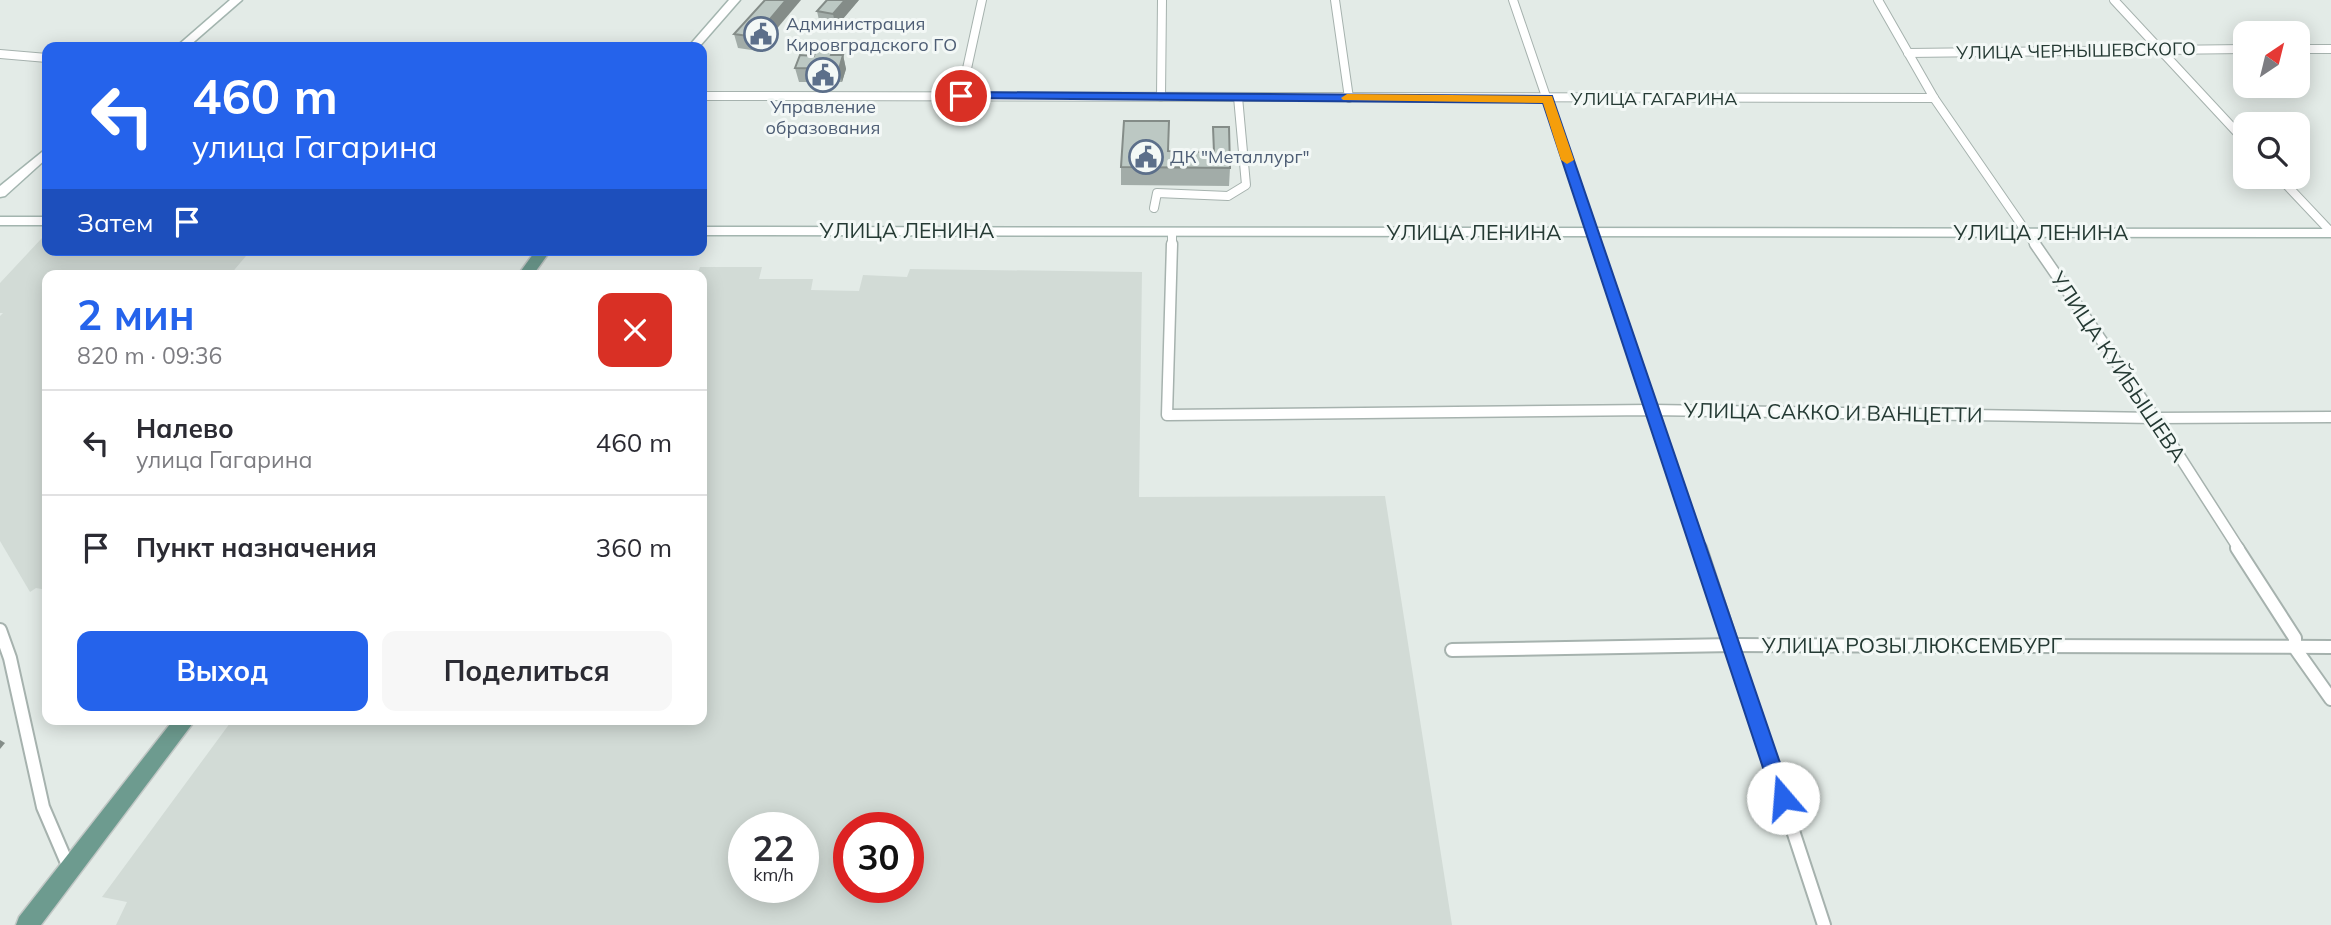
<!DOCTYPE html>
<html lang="ru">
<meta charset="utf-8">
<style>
:root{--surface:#fff;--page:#f7f7f7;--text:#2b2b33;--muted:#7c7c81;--line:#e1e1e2;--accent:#2563eb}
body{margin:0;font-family:Mulish,sans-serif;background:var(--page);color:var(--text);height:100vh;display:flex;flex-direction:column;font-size:26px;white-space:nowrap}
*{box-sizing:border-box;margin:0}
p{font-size:23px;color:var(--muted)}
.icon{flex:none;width:38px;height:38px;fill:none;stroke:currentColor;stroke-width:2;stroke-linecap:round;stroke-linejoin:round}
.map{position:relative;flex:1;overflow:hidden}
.panel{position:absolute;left:42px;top:270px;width:665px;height:455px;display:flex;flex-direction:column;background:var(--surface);border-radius:14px;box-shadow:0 4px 18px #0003}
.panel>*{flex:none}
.hud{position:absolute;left:42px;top:42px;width:665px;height:214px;border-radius:14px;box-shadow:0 4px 18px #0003;background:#2563eb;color:#fff;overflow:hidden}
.needle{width:46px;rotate:35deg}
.controls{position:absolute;left:2233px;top:21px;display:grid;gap:14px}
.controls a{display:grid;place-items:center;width:77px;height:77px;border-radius:14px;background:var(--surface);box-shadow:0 4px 18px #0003;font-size:35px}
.speed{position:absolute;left:728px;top:812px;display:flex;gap:14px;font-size:35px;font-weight:700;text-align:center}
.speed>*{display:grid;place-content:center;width:91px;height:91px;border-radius:50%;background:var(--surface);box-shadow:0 4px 18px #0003;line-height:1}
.speed small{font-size:18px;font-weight:400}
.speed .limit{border:10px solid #d22;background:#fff;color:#111}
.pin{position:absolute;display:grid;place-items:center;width:60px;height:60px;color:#fff;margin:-30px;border:4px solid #fff;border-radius:50%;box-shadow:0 2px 7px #0007}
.me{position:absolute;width:77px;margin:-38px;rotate:342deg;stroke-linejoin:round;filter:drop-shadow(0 0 5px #0008)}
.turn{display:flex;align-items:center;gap:24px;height:147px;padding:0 35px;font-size:32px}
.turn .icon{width:91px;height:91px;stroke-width:2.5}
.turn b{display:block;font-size:49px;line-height:60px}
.then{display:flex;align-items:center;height:66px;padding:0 35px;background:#0003;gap:14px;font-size:26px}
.round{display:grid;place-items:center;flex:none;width:74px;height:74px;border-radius:14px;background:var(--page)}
.headline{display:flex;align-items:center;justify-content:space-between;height:119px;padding:0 35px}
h1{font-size:42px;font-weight:700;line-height:52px;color:var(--accent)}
.cta{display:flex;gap:14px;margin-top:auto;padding:14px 35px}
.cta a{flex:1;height:80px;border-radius:14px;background:var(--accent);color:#fff;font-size:28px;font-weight:700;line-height:80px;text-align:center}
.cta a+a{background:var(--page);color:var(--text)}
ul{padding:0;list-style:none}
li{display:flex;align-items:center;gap:21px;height:105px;padding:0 35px;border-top:2px solid var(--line)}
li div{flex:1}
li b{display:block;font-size:26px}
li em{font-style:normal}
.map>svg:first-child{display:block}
.built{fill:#d2dbd6;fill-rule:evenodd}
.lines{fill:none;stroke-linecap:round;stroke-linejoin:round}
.minor-far2-casing{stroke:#a6b2ae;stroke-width:10}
.minor-far1-casing{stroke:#a6b2ae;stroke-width:13}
.minor-casing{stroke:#a6b2ae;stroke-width:16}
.secondary-casing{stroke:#a3b5af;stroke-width:3}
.primary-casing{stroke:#c2c8c6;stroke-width:3}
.minor-far2{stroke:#fff;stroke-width:8}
.minor-far1{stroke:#fff;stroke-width:10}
.minor{stroke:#fff;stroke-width:12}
.secondary{fill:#fff;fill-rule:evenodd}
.primary{fill:#6d9b8f;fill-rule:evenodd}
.wall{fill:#a2aca8}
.shaded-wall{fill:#848c88}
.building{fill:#bcc8c3;stroke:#848c88;stroke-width:2}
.route{fill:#2563eb;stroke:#184099;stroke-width:2}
.slow{fill:#f59e0b}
.labels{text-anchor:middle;stroke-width:6;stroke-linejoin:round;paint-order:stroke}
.far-service-label{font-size:18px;fill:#4e5e75;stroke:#f3f8f6;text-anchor:start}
.far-street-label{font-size:18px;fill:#253a34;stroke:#f3f8f6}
.street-label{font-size:21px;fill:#253a34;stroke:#f3f8f6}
</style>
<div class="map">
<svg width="2331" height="925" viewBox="0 0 2331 925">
<rect width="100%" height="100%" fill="#e3ebe7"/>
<g class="built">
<polygon points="42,238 47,238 47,250 251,250 230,275 47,275 47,590 36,588 30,592 0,541 0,316 3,313 0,313 0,283"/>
<path d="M 700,267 L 762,267 L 759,279 L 813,279 L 811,290 L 859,291 L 863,275 L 907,277 L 910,269 L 1142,272 L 1139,497 L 1385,496 L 1452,925 L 116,925 L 127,902 L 102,897 L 233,719 L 702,719 L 702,275 L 697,275 ZM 744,828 L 803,828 L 803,887 L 744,887 ZM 849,828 L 908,828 L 908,887 L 849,887 Z"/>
</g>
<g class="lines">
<g class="minor-far2-casing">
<g id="minor-far2">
<polyline points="1335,0 1349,98"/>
<polyline points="1513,0 1597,246"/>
<polyline points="1878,0 1934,98 2036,246"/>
<polyline points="2114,0 2245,141"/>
<polyline points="2298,49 2331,49"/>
<polyline points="1908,53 2245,49"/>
<polyline points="0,54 47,58"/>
<polyline points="702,96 1934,98"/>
<polyline points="961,96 982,0"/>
<polyline points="1161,97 1162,0"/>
<polyline points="2279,177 2331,232"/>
<polyline points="1154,208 1157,193 1228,196 1246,185 1238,97"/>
<polyline points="1172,246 1172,232"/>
</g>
</g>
<g class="minor-far1-casing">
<g id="minor-far1">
<polyline points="1172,244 1167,415 1652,410 2155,418 2331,417"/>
<polyline points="1596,244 1700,549"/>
<polyline points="2035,244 2155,418 2239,549"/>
</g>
</g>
<g class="minor-casing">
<g id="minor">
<polyline points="1700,548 1824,925"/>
<polyline points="2237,548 2295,638 2295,648 2331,699"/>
<polyline points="0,630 10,658 43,807 70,870"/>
<polyline points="1452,650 1733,645 2331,647"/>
</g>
</g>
<g class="secondary-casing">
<g id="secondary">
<polygon points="230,0 242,0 188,47 176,47"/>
<polygon points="729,0 740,0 699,47 688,47"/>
<polygon points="47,148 47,158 5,196 0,197 0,186"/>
<rect x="0" y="217" width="47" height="8"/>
<polygon points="702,227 2331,229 2331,237 702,235"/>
</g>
</g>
<g class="primary-casing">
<g id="primary">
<polygon points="536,250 551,250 533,275 518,275"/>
<polygon points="174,719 196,719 41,925 16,925 19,917"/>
</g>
</g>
<use href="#minor-far2" class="minor-far2"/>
<use href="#minor-far1" class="minor-far1"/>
<use href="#minor" class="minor"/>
<use href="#secondary" class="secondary"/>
<use href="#primary" class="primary"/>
</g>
<g class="wall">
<polygon points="765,0 758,51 738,48 734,34"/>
<polygon points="859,0 836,27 820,25 817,11"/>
<polygon points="834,46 836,55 843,55 846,69 842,82 799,82 795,68 814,56"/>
<polygon points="1213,127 1230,168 1229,186 1121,185 1121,167 1169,151 1213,152"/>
</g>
<g class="shaded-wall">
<polygon points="786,0 801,0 758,51 755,37"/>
<polygon points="845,0 859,0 836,27 833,14"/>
<polygon points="834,46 837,59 831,55"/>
<polygon points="843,55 846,69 842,82 839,69"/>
<polygon points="0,740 5,743 0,749"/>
</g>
<g class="building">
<polygon points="765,0 786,0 755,37 734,34"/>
<polygon points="827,0 845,0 833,14 817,11"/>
<polygon points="817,45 834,46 831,55 843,55 839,69 795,68 800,55 814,56"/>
<polygon points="1124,121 1169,121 1168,151 1214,152 1213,127 1229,127 1230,168 1121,167"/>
</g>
<polygon class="route" points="961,92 1552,96 1792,798 1790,804 1783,807 1776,804 1773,798 1543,103 957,98 957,93"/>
<polygon class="slow" points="1347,94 1552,96 1574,160 1567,164 1561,160 1543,103 1343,100 1341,98"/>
<defs>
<g id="civic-ring" transform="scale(1.75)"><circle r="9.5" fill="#f3f8f6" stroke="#5c6f8a" stroke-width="1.5"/><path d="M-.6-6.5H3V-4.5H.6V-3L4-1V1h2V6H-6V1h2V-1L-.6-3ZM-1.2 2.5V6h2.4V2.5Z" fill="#5c6f8a"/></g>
</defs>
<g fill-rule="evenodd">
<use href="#civic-ring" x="761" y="34"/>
<use href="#civic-ring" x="823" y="75"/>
<use href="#civic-ring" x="1146" y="157"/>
</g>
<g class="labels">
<g class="far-service-label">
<text x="786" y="30">Администрация<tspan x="786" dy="21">Кировградского ГО</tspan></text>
<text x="823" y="113" text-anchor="middle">Управление<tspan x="823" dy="21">образования</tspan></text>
<text x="1170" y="163">ДК "Металлург"</text>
</g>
<g class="far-street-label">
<text transform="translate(2076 51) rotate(-1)" y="6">УЛИЦА ЧЕРНЫШЕВСКОГО</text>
<text x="1654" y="105">УЛИЦА ГАГАРИНА</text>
</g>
<g class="street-label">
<text x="907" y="238">УЛИЦА ЛЕНИНА</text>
<text x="1474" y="240">УЛИЦА ЛЕНИНА</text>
<text x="2041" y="240">УЛИЦА ЛЕНИНА</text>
<text transform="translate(2118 367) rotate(56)" y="7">УЛИЦА КУЙБЫШЕВА</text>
<text transform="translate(1833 413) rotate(1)" y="7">УЛИЦА САККО И ВАНЦЕТТИ</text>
<text x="1912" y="653">УЛИЦА РОЗЫ ЛЮКСЕМБУРГ</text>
</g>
</g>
</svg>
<div class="controls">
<a><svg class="needle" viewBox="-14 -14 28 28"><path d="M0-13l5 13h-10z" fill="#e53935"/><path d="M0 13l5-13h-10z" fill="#7c7c81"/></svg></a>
<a><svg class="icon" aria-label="search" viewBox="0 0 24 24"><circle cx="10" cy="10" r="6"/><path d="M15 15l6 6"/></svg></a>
</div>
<div class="speed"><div>22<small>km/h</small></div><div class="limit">30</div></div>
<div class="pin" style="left:961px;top:96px;background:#d93025"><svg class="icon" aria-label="arrive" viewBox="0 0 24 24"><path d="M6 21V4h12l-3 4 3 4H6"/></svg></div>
<svg class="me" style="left:1783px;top:798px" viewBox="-20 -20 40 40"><circle r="19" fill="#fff"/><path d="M0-13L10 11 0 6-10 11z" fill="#2563eb"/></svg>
<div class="hud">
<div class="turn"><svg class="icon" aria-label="left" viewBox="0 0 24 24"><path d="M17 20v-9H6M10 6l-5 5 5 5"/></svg><div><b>460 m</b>улица Гагарина</div></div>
<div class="then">Затем<svg class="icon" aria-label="arrive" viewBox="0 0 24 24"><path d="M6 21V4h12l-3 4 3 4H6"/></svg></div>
</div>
<section class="panel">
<div class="headline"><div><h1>2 мин</h1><p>820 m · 09:36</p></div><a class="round" style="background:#d93025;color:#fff"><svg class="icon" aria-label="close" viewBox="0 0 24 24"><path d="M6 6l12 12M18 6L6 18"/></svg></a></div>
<ul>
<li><svg class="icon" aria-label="left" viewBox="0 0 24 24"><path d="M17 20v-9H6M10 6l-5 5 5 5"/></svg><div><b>Налево</b><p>улица Гагарина</p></div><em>460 m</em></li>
<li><svg class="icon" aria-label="arrive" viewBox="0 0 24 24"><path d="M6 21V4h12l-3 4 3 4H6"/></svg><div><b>Пункт назначения</b></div><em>360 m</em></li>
</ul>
<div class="cta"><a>Выход</a><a>Поделиться</a></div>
</section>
</div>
